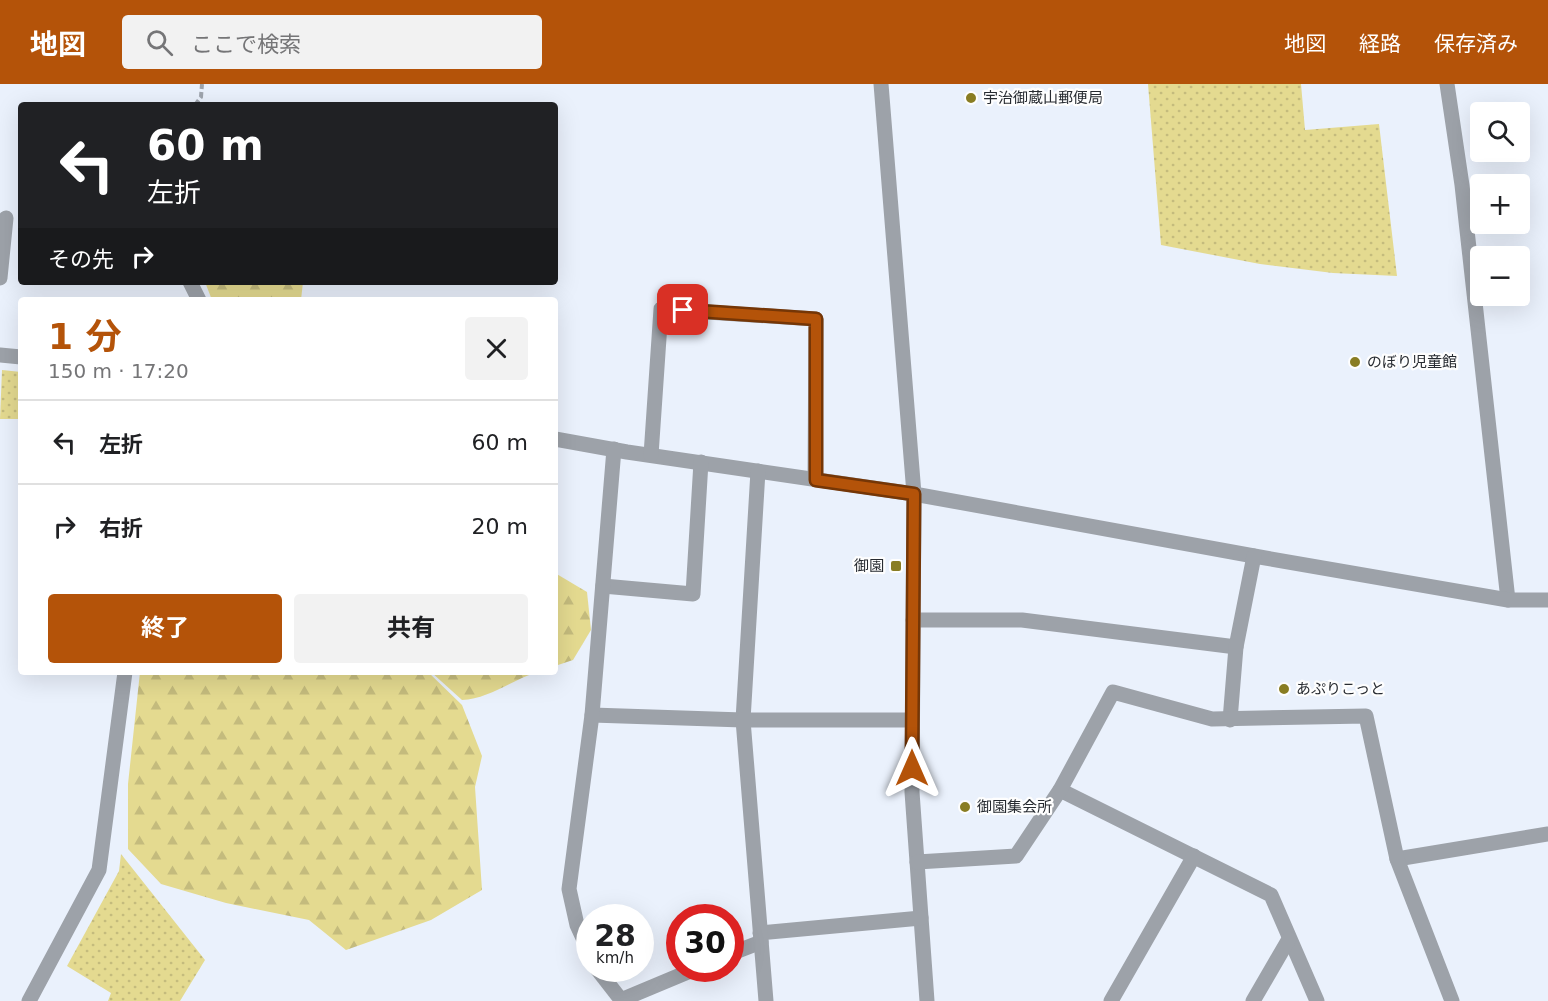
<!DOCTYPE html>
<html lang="ja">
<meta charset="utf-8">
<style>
:root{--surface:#fff;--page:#f2f2f2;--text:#202124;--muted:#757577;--line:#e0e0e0;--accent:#b45309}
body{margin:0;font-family:"DejaVu Sans","Noto Sans JP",sans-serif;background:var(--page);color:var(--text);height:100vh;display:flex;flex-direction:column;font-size:22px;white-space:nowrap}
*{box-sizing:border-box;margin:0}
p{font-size:20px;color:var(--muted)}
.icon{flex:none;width:33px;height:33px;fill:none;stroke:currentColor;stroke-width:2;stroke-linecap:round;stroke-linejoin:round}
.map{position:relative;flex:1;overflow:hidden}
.panel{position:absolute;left:18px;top:213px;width:540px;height:378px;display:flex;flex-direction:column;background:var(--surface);border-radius:6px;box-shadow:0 6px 24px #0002}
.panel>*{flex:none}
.guide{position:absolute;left:18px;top:18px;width:540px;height:183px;border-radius:6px;box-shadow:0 6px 24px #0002;background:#202124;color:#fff;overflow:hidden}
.buttons{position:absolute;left:1470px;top:18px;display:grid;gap:12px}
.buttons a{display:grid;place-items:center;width:60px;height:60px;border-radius:6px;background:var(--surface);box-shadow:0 6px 24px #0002;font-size:30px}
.speed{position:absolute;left:576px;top:820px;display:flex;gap:12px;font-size:30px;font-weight:700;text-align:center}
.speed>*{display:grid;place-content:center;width:78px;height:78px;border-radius:50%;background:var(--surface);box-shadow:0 6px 24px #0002;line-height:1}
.speed small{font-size:15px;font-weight:400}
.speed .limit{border:9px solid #d22;background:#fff;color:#111}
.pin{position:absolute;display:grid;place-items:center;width:51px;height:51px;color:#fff;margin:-26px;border-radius:12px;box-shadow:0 3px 9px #0006}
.me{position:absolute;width:66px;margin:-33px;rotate:0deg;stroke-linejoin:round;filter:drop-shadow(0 0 4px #0008)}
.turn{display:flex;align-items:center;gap:21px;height:126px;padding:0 30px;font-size:27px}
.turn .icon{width:78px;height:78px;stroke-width:2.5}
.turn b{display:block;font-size:42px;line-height:51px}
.then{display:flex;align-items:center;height:57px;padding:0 30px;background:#0003;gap:12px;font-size:22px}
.round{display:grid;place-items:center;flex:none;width:63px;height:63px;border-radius:6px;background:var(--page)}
.summary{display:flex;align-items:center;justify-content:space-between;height:102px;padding:0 30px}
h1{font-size:36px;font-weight:700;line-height:45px;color:var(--accent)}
.button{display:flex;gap:12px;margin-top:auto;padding:12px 30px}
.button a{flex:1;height:69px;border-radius:6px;background:var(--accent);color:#fff;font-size:24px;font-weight:700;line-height:69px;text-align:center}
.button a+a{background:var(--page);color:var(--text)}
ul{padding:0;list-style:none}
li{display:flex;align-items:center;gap:18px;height:84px;padding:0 30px;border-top:2px solid var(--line)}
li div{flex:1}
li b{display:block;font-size:22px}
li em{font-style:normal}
header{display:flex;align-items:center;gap:36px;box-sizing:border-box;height:84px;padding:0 30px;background:var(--accent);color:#fff}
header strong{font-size:28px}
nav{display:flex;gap:33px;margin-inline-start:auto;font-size:21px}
.search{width:420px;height:54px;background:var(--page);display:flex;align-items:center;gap:15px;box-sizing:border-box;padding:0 21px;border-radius:6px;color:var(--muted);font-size:22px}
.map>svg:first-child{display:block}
.grass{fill:url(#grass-dots)}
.forest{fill:url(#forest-firs)}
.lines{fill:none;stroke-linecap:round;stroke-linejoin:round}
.path{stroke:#9ea4ad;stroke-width:4;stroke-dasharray:6 3;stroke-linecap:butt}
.minor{stroke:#9da2a9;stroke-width:15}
.route-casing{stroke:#753606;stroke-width:15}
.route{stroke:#b45309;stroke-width:10}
.poi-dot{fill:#897d23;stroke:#fefefe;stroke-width:2}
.labels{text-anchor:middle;stroke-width:4.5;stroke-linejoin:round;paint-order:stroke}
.poi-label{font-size:15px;fill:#272b31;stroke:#fefefe;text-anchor:start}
</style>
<header>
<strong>地図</strong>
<div class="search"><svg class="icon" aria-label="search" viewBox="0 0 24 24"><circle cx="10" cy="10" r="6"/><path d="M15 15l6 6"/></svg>ここで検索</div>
<nav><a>地図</a><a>経路</a><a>保存済み</a></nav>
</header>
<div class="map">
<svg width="1548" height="917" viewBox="0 0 1548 917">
<defs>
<pattern id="grass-dots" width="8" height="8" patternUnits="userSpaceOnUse" patternTransform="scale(1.5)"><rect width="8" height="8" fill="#e4da90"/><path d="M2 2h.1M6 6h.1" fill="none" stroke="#c4bb7d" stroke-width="1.8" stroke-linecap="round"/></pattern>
<pattern id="forest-firs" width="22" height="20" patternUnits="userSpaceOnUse" patternTransform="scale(1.5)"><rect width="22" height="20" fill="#e4da90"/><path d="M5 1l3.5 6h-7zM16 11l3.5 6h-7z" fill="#c4bb7d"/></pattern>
</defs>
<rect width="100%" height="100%" fill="#eaf1fc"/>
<g class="grass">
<polygon points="1148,0 1301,0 1305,46 1379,40 1397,192 1333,189 1260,180 1161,161"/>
<polygon points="2,286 21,288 21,335 0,335"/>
<polygon points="121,770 205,876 180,917 108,917 111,909 67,882 119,787"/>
</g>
<g class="forest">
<polygon points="205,198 303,198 301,216 212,216"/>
<polygon points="555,489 587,508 591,546 573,576 555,582"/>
<polygon points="140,588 428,588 462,621 482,672 475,703 482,806 431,836 346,866 309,836 226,819 161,800 128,765 128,700"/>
<path d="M 431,588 L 537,588 C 512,596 488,615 462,616 Z"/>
</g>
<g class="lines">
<polyline class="path" points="195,21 201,13 202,0"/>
<g class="minor">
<polyline points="881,0 914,410 912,708 927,917"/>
<polyline points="1447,0 1462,101 1508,516"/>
<polyline points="0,194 6,134"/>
<polyline points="190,198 199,216"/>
<polyline points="0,271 21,273"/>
<polyline points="555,355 627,368 914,410 1254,472 1508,516 1548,516"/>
<polyline points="651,371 661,225 816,235 815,395"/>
<polyline points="603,502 693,510 701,378"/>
<polyline points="913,536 1022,536 1236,563"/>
<polyline points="592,631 743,636 758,387"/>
<polyline points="1230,636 1236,563 1254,472"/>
<polyline points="1060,706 1271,811 1317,917"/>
<polyline points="1397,775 1548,750"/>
<polyline points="917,778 1016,772 1060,706 1113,608 1212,635 1366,632 1397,775 1452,917"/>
<polyline points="760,849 921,834"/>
<polyline points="590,869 577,841 569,805 592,631 614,365"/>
<polyline points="730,870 761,858"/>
<polyline points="597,885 622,917"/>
<polyline points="621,916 695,885"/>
<polyline points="29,917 99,786 125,588"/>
<polyline points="766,917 743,636 912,636"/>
<polyline points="1111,917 1194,772"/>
<polyline points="1253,917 1289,855"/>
</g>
</g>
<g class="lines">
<g class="route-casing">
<polyline id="route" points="683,226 816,235 816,396 914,410 912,684"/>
</g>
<use href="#route" class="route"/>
</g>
<g class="poi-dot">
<circle cx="971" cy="14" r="6"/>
<circle cx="1355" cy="278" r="6"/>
<rect x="890" y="476" width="12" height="12" rx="3"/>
<circle cx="1284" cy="605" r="6"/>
<circle cx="965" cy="723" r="6"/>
</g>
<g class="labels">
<g class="poi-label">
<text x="983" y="19">宇治御蔵山郵便局</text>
<text x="1367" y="283">のぼり児童館</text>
<text x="884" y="487" text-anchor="end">御園</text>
<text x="1296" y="610">あぷりこっと</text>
<text x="977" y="728">御園集会所</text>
</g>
</g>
</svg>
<div class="buttons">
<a><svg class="icon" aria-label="search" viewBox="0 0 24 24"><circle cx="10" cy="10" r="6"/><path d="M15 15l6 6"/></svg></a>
<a>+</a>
<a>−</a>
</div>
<div class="speed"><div>28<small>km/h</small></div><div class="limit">30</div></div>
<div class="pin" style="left:683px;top:226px;background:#d93025"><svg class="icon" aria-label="arrive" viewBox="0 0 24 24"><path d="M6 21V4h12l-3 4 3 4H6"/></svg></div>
<svg class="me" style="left:912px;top:684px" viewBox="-20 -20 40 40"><path d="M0-17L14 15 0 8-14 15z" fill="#b45309" stroke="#fff" stroke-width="4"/></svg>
<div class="guide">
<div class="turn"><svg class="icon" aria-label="left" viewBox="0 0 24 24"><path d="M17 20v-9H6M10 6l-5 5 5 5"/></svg><div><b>60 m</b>左折</div></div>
<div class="then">その先<svg class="icon" aria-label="right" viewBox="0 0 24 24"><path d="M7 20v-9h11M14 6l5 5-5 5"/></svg></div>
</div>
<section class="panel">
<div class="summary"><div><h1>1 分</h1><p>150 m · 17:20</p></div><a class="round"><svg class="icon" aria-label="close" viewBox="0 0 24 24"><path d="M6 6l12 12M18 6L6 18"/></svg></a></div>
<ul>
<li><svg class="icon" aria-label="left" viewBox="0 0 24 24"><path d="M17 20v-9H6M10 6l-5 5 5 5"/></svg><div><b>左折</b></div><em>60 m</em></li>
<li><svg class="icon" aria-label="right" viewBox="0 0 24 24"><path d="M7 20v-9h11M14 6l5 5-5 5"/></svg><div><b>右折</b></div><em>20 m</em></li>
</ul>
<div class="button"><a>終了</a><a>共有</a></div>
</section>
</div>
